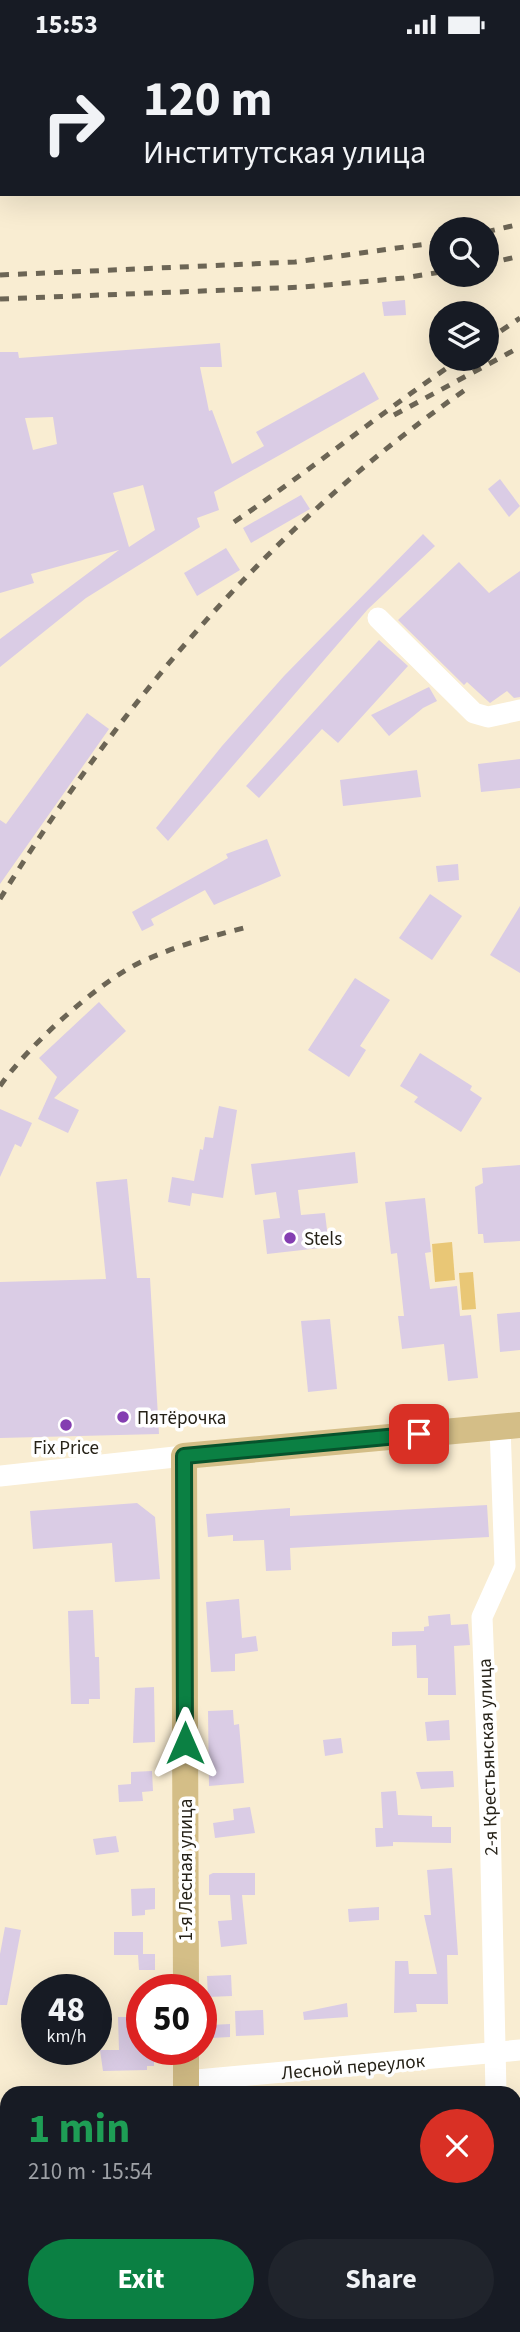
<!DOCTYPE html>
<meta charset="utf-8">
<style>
:root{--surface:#171b24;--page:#20242c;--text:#f1f3f6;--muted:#9ea1a6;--accent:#0b8043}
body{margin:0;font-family:"Source Sans 3",sans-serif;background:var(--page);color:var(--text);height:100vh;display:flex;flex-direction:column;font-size:26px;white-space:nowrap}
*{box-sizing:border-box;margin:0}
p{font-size:23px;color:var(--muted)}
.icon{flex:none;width:38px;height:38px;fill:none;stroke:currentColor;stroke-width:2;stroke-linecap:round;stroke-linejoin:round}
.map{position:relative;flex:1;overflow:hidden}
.panel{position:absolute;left:0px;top:2037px;width:522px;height:247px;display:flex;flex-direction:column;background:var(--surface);border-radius:21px 21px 0 0;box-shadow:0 7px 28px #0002}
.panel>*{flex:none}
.banner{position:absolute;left:0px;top:0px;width:522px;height:147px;box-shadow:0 7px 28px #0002;background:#171b24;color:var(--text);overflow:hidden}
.controls{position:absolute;left:429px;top:168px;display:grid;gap:14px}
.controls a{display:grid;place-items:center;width:70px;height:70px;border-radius:50%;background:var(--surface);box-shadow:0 7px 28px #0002;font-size:35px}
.speed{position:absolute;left:21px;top:1925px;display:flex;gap:14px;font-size:35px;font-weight:700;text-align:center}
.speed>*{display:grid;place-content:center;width:91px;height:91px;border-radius:50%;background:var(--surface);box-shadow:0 7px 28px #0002;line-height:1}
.speed small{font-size:18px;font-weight:400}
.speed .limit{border:10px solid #d22;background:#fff;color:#111}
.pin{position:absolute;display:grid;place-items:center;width:60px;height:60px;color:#fff;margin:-30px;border-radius:14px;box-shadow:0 4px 10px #0006}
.me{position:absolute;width:77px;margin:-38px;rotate:0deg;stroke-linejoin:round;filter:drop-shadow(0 0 5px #0008)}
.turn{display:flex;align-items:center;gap:24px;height:147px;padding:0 28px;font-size:32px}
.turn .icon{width:91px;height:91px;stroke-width:2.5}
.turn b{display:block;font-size:49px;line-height:60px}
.round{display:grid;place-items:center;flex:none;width:74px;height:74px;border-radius:37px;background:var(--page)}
.overview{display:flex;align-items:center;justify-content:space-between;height:119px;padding:0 28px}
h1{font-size:42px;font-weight:700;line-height:52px;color:#1e9e55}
.button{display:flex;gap:14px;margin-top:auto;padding:14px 28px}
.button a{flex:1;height:80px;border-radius:42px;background:var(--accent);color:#fff;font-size:28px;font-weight:700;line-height:80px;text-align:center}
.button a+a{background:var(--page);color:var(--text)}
.status{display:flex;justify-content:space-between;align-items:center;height:49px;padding:0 35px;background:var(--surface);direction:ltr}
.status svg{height:19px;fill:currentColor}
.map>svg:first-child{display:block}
.green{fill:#e9c776}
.building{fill:#dacce5;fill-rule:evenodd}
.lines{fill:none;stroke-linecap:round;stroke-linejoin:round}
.minor{stroke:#fff;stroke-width:21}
.major{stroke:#d4be87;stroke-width:26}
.rail{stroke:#6c6555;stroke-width:5;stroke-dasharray:9 9;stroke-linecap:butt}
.route-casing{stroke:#07532c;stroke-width:18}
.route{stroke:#0b8043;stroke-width:12}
.poi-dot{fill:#843eb1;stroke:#fff;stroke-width:2.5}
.labels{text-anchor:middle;stroke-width:7;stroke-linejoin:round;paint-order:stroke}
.poi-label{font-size:19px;fill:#262218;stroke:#fff;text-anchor:start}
.street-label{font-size:19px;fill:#262218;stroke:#fff}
</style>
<div class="status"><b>15:53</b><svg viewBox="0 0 49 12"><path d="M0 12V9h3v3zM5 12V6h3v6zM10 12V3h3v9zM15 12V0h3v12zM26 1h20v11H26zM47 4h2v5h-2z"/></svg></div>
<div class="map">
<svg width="520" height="2283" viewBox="0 0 520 2283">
<rect width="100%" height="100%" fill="#f9edd2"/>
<g class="green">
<polygon points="452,1193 455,1231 435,1233 432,1195"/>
<polygon points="473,1223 476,1260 462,1261 459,1224"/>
</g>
<g class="building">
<polygon points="405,251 406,266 384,267 382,253"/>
<path d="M 220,294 L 222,318 L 200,318 L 209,362 L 212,361 L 232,415 L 264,397 L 256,383 L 364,323 L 379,350 L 214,443 L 219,461 L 197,469 L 200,478 L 86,549 L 0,618 L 0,590 L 119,501 L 31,525 L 34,534 L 0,544 L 0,303 L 18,303 L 19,309 ZM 53,368 L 57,395 L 33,401 L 25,369 ZM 143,436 L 155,481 L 129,498 L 113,444 Z"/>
<polygon points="500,430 520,457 509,468 488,440"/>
<polygon points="301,446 310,460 251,494 243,479"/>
<polygon points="423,485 435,497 368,560 168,792 156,779 222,697 284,627"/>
<polygon points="226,499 240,521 197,547 184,524"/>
<polygon points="459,513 489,544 520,522 520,648 514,649 507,642 490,654 467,633 464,636 398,571"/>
<polygon points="379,591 408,617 338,694 322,680 259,749 246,737"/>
<polygon points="429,638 437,652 423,659 389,687 371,666"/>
<polygon points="87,664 109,680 0,835 0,771 6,775"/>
<polygon points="520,710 520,739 481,743 478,715"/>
<polygon points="417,721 421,748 343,757 340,731"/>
<polygon points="267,790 281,827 214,856 205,841 151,870 154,876 142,882 132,863 228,809 226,805"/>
<polygon points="458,815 459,831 438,833 436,817"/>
<polygon points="430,845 462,867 432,911 399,889"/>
<polygon points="520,857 520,924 490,906"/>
<polygon points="355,929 390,951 360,997 366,1001 349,1028 308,1001"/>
<polygon points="99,953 126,982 54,1049 79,1061 68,1084 38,1070 57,1028 39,1009"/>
<polygon points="420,1004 472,1037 470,1041 482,1049 461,1083 414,1053 418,1048 400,1037"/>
<polygon points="219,1057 237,1061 223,1149 192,1144 190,1157 168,1153 172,1128 194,1132 200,1100 203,1101 205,1088 213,1089"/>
<polygon points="0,1060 32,1074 21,1098 15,1095 0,1128"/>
<polygon points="355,1103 358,1134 298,1141 301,1166 325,1164 329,1198 267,1205 263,1171 280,1169 276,1143 255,1146 251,1115"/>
<polygon points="520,1116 520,1192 484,1194 483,1185 478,1185 475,1138 483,1134 482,1119"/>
<polygon points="127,1130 137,1229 150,1229 159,1385 0,1389 0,1233 106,1230 96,1133"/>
<polygon points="425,1149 431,1203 425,1204 430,1240 457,1237 460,1267 471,1266 478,1329 448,1332 444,1295 402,1300 398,1267 404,1267 397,1204 391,1205 385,1153"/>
<polygon points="520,1263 520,1301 500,1303 497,1265"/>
<polygon points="330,1270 337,1340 308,1343 301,1272"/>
<polygon points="137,1454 155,1468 160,1530 115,1533 112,1494 33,1500 30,1462"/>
<polygon points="487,1456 489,1488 290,1499 291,1521 266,1522 264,1491 233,1492 233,1486 208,1488 206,1465 290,1459 290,1467"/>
<polygon points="239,1550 242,1589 256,1587 258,1602 235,1605 235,1622 211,1623 206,1553"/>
<polygon points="93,1561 95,1608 99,1608 100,1650 89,1650 89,1655 71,1655 68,1562"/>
<polygon points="450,1565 451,1576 468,1575 470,1596 454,1597 456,1646 428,1646 428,1629 417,1629 416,1596 392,1597 392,1583 424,1582 424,1578 429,1577 428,1567"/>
<polygon points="154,1638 155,1693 133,1694 135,1639"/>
<polygon points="233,1661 234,1676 239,1675 244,1734 209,1737 208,1662"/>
<polygon points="449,1671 450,1691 427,1692 425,1673"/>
<polygon points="341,1689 343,1704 325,1707 323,1691"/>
<polygon points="152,1722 153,1742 142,1743 143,1752 119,1753 118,1736 131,1735 131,1723"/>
<polygon points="453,1722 454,1738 421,1740 416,1723"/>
<polygon points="396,1742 398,1766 432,1767 432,1778 451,1778 451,1794 393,1793 393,1797 376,1798 375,1779 383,1779 381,1743"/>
<polygon points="250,1758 255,1784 215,1789 213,1774 234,1771 233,1760"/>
<polygon points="116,1787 119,1803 96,1806 93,1790"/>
<polygon points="452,1819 458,1906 447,1906 448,1955 416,1955 417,1963 394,1964 395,1912 408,1912 409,1925 437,1925 424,1866 431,1866 427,1821"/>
<polygon points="213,1824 255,1824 255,1846 242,1846 247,1895 221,1898 218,1872 232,1871 230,1846 209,1846 209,1826"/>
<polygon points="155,1839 155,1860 145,1861 145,1866 132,1867 131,1840"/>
<polygon points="379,1858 379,1871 349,1873 348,1860"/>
<polygon points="5,1878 21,1881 7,1956 0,1956 0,1905"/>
<polygon points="114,1883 143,1883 143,1905 155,1905 155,1921 139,1921 138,1906 114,1906"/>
<polygon points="231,1926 232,1947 208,1948 207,1927"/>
<polygon points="347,1954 348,1968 304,1971 303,1963"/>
<polygon points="263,1961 264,1986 236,1987 235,1962"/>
<polygon points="118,1968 142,1968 142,2000 154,2000 154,2017 147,2017 147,2021 103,2022 100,2001 119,2001"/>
<polygon points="230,1975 230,1988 211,1989 211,1976"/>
</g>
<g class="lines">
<g class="minor">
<polyline points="378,569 474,664 488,668 520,661"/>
<polyline points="0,1427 184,1407"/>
<polyline points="186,2032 520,2001"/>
<polyline points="496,2044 490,1769 482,1568 505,1517 500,1378"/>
<polyline points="509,2277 509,2283"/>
</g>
<g class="major">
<polyline points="186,1941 184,1407 520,1376"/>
<polyline points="186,2044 186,2000"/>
<polyline points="157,2283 158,2277"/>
</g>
<g class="rail">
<polyline points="243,2 247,0"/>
<polyline points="0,87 2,86"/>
<polyline points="486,183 520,175"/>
<polyline points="486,215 520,207"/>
<polyline points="0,226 295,213 441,193"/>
<polyline points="0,250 304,238 404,229 441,223"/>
<polyline points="486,292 520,269"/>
<polyline points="394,366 520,298"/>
<path d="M 234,473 C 311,421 383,362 460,310"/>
<path d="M 0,850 C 122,652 273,474 465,341"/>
<path d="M 0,1037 C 27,998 98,933 141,913 C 176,897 211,887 248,878"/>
</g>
</g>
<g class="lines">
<g class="route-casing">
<polyline id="route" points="185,1694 184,1407 419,1385"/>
</g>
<use href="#route" class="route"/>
</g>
<g class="poi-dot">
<circle cx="290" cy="1189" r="7"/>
<circle cx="123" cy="1368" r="7"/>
<circle cx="66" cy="1376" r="7"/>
</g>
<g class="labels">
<g class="poi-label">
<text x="304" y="1196">Stels</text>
<text x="137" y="1375">Пятёрочка</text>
<text x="66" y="1405" text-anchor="middle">Fix Price</text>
</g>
<g class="street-label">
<text transform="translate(487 1708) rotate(-92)" y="7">2-я Крестьянская улица</text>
<text transform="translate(185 1821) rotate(-90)" y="7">1-я Лесная улица</text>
<text transform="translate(353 2017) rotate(-5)" y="7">Лесной переулок</text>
</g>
</g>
</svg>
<div class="controls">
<a><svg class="icon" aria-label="search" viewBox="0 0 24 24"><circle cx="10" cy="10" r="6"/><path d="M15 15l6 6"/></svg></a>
<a><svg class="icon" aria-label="layers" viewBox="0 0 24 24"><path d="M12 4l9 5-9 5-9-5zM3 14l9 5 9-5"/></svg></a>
</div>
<div class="speed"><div>48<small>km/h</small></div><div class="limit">50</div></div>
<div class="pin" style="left:419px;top:1385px;background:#d93025"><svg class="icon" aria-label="arrive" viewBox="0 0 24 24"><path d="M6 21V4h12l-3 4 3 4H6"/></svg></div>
<svg class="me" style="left:185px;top:1694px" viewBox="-20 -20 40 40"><path d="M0-17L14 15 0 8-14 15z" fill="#0b8043" stroke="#fff" stroke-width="4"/></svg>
<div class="banner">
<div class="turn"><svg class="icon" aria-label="right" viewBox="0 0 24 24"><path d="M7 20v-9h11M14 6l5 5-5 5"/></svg><div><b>120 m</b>Институтская улица</div></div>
</div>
<section class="panel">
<div class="overview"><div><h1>1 min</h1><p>210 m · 15:54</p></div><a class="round" style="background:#d93025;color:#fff"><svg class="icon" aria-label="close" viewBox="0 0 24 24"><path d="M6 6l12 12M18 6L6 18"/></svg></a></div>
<div class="button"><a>Exit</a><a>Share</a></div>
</section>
</div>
